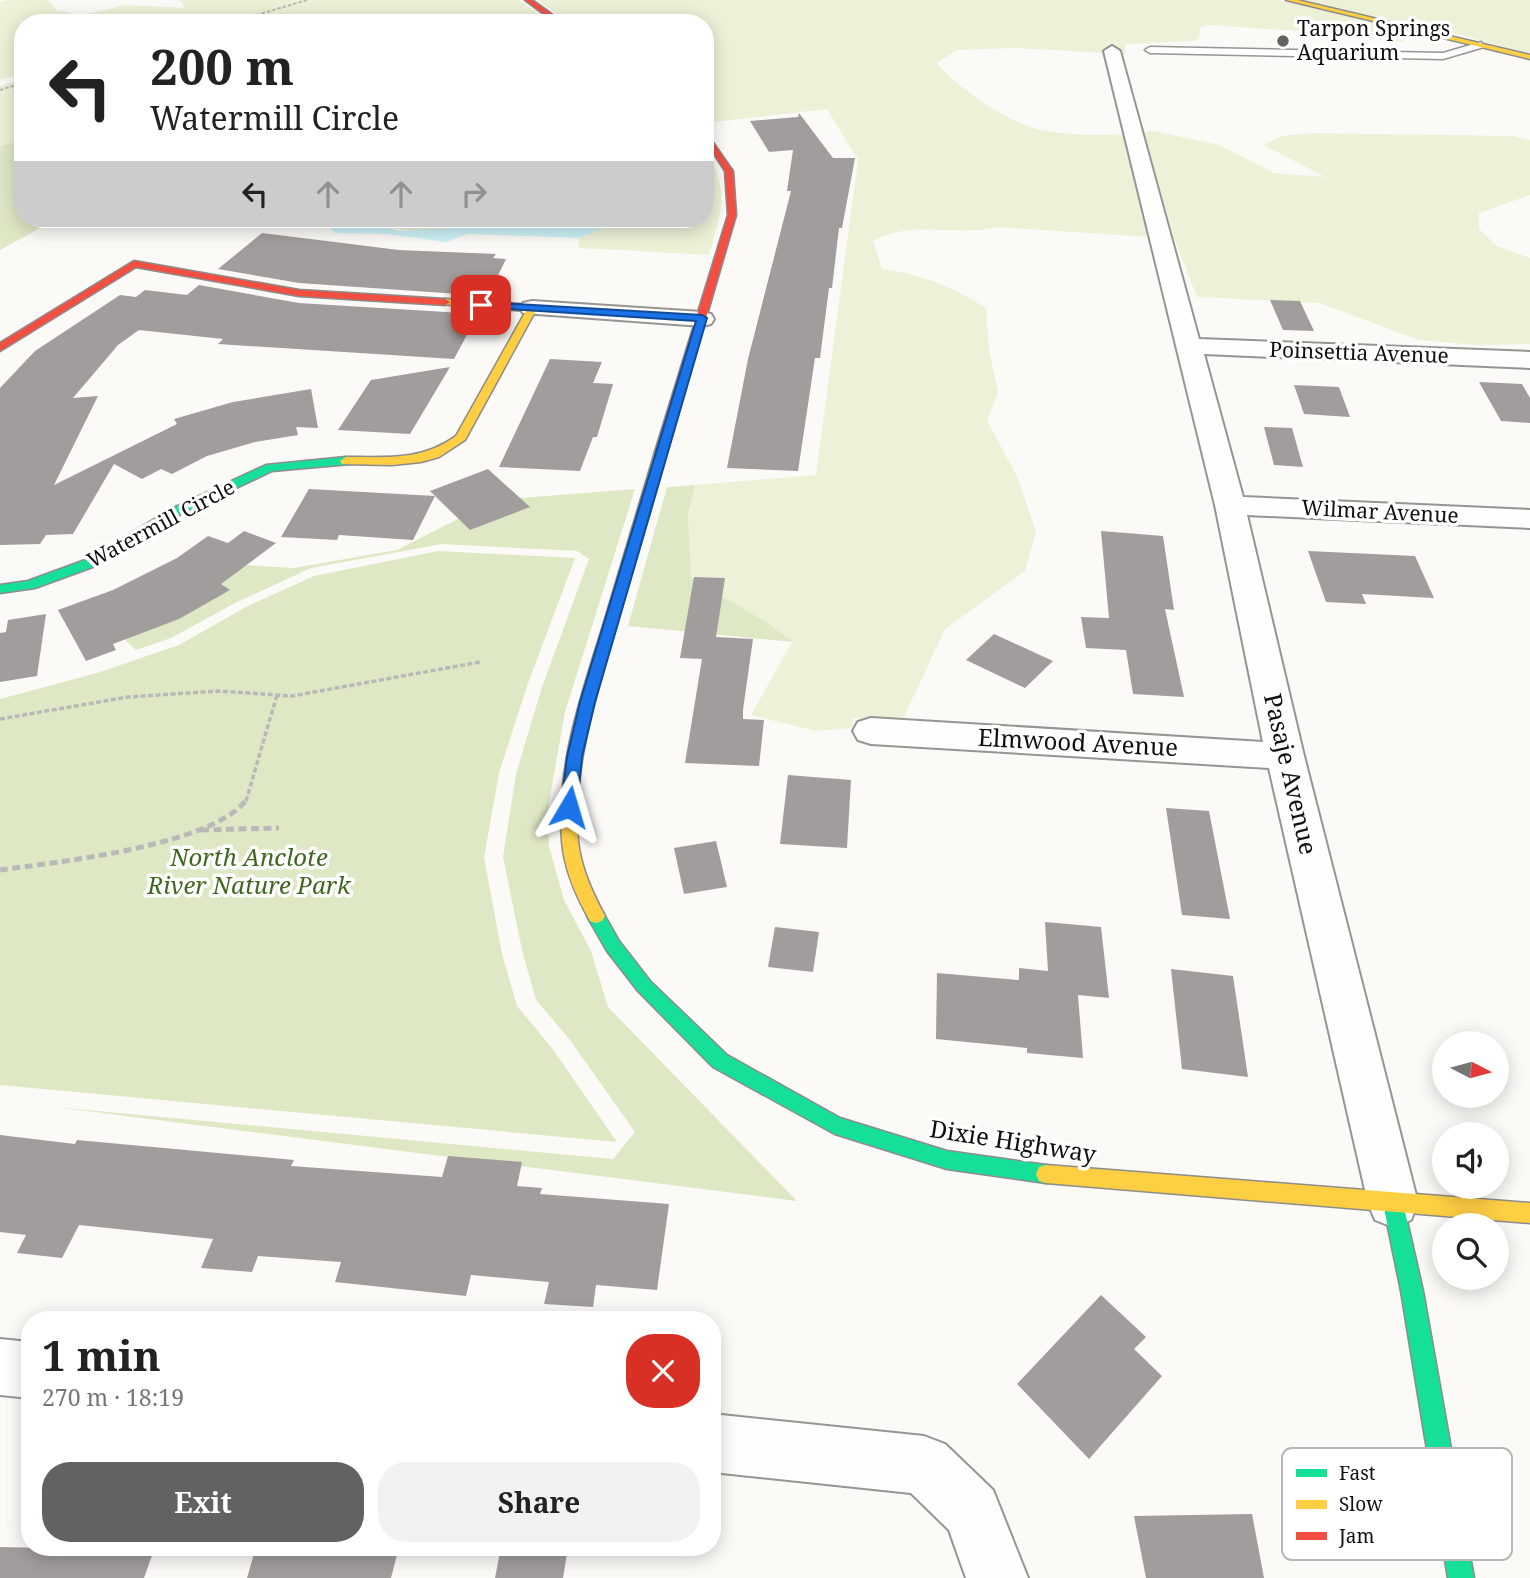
<!DOCTYPE html>
<meta charset="utf-8">
<style>
:root{--surface:#fff;--page:#f2f2f2;--text:#222;--muted:#767676;--accent:#636261}
body{margin:0;font-family:"Noto Serif",serif;background:var(--page);color:var(--text);height:100vh;display:flex;flex-direction:column;font-size:26px;white-space:nowrap}
*{box-sizing:border-box;margin:0}
p{font-size:23px;color:var(--muted)}
.icon{flex:none;width:38px;height:38px;fill:none;stroke:currentColor;stroke-width:2;stroke-linecap:round;stroke-linejoin:round}
.map{position:relative;flex:1;overflow:hidden}
.drawer{position:absolute;left:21px;top:1311px;width:700px;height:245px;display:flex;flex-direction:column;background:var(--surface);border-radius:28px;box-shadow:0 4px 18px #0003}
.drawer>*{flex:none}
.top-card{position:absolute;left:14px;top:14px;width:700px;height:214px;border-radius:28px;box-shadow:0 4px 18px #0003;background:#fff;color:var(--text);overflow:hidden}
.needle{width:46px;rotate:96deg}
.buttons{position:absolute;left:1432px;top:1031px;display:grid;gap:14px}
.buttons a{display:grid;place-items:center;width:77px;height:77px;border-radius:50%;background:var(--surface);box-shadow:0 4px 18px #0003;font-size:35px}
.pin{position:absolute;display:grid;place-items:center;width:60px;height:60px;color:#fff;margin:-30px;border-radius:14px;box-shadow:0 4px 10px #0006}
.me{position:absolute;width:77px;margin:-38px;rotate:7deg;stroke-linejoin:round;filter:drop-shadow(0 0 5px #0008)}
.turn{display:flex;align-items:center;gap:24px;height:147px;padding:0 21px;font-size:32px}
.turn .icon{width:91px;height:91px;stroke-width:2.5}
.turn b{display:block;font-size:49px;line-height:60px}
.lanes{display:flex;align-items:center;height:66px;padding:0 21px;background:#0003;justify-content:center;gap:35px;direction:ltr}
.lanes .off{opacity:.35}
.round{display:grid;place-items:center;flex:none;width:74px;height:74px;border-radius:28px;background:var(--page)}
.summary{display:flex;align-items:center;justify-content:space-between;height:119px;padding:0 21px}
h1{font-size:42px;font-weight:700;line-height:52px}
.primary-button{display:flex;gap:14px;margin-top:auto;padding:14px 21px}
.primary-button a{flex:1;height:80px;border-radius:28px;background:var(--accent);color:#fff;font-size:28px;font-weight:700;line-height:80px;text-align:center}
.primary-button a+a{background:var(--page);color:var(--text)}
.map>svg:first-child{display:block}
.green{fill:#ecf1d7}
.forest{fill:#dfe8c5}
.water{fill:#cdf2f6}
.building{fill:#a09d9c}
.lines{fill:none;stroke-linecap:round;stroke-linejoin:round}
.lane-casing{stroke:#969594;stroke-width:3}
.street-casing{stroke:#969594;stroke-width:4}
.fast-casing{stroke:#8d8c8b;stroke-width:3}
.slow-casing{stroke:#8d8c8b;stroke-width:3}
.jam-casing{stroke:#8d8c8b;stroke-width:3}
.path-far2{stroke:#b9b9b8;stroke-width:2;stroke-dasharray:3.5 2;stroke-linecap:butt}
.path-far1{stroke:#b9b9b8;stroke-width:3.5;stroke-dasharray:5 2.5;stroke-linecap:butt}
.path{stroke:#b9b9b8;stroke-width:5;stroke-dasharray:8 4.5;stroke-linecap:butt}
.lane{fill:#fffefe;fill-rule:evenodd}
.street{fill:#fffefe;fill-rule:evenodd}
.fast{fill:#16e098;fill-rule:evenodd}
.slow{fill:#ffcf43;fill-rule:evenodd}
.jam{fill:#f24e42;fill-rule:evenodd}
.route{fill:#1a73e8;stroke:#114b97;stroke-width:2}
.poi-dot{fill:#636261;stroke:#fff;stroke-width:2.5}
.labels{text-anchor:middle;stroke-width:7;stroke-linejoin:round;paint-order:stroke}
.far-poi-label{font-size:21px;fill:#101010;stroke:#fff;text-anchor:start}
.far-street-label{font-size:21px;fill:#101010;stroke:#fff}
.street-label{font-size:24px;fill:#101010;stroke:#fff}
.park-label{font-size:24px;font-style:italic;fill:#416820;stroke:#fff}
.key{fill:#fff;stroke:#b7b7b7;stroke-width:2}
.key-label{font-size:19px;fill:#101010}
</style>
<div class="map">
<svg width="1530" height="1578" viewBox="0 0 1530 1578">
<rect width="100%" height="100%" fill="#fcfaf7"/>
<g class="green">
<polygon points="8,0 48,0 56,10 73,13 64,15 72,18 125,5 184,8 182,2 175,0 519,0 552,23 23,23 23,73 0,80 0,2"/>
<path d="M 537,0 L 1278,0 L 1418,32 L 1403,41 L 1390,42 L 1357,35 L 1209,25 L 1200,27 L 1199,38 L 1193,41 L 1125,44 L 1125,54 L 1121,54 L 1120,49 L 1103,48 L 1103,53 L 1014,48 L 957,50 L 937,63 C 956,87 1011,125 1042,130 C 1068,135 1098,136 1124,134 L 1150,237 L 998,227 C 958,237 910,219 873,241 L 882,269 C 921,274 953,287 986,308 L 989,350 L 998,392 L 987,421 L 1017,476 L 1036,532 L 1025,571 L 945,629 L 902,721 L 853,718 L 852,728 L 816,731 L 751,715 L 792,642 L 766,622 L 691,578 L 688,514 L 695,485 L 816,475 L 858,160 L 827,109 L 706,123 L 705,23 L 570,23 Z"/>
<polygon points="1300,0 1530,0 1530,54 1427,26 1424,28"/>
<polygon points="23,79 23,140 0,146 0,86"/>
<polygon points="1154,131 1219,145 1274,173 1325,177 1264,145 1282,136 1312,133 1513,136 1530,140 1530,195 1479,213 1479,229 1497,246 1530,258 1530,344 1476,345 1419,340 1319,303 1197,297 1174,238 1144,132"/>
<path d="M 705,148 C 730,188 722,212 709,255 L 579,248 L 579,238 L 622,219 L 705,219 Z"/>
<path d="M 376,219 L 508,219 C 467,229 417,238 376,223 Z"/>
</g>
<g class="forest">
<polygon points="23,140 23,219 57,219 0,250 0,146"/>
<polygon points="695,485 688,514 691,578 766,622 793,642 628,626 667,487"/>
<polygon points="635,489 565,712 548,808 549,846 564,900 591,951 608,1007 797,1201 55,1107 613,1159 635,1132 570,1040 536,1000 522,950 503,857 516,774 542,687 589,559 577,551 442,544 311,568 237,602 171,638 136,650 89,606 214,563 294,568 397,550 495,500"/>
<polygon points="438,551 575,558 527,686 499,773 484,858 502,954 517,1006 552,1048 617,1142 0,1085 0,699 97,673 179,645 246,607 314,576"/>
</g>
<polygon class="water" points="321,219 376,219 377,223 398,231 475,227 508,219 624,220 579,238 468,234 446,242 386,234 335,233"/>
<g class="building">
<polygon points="799,113 833,158 855,158 842,228 839,228 832,288 829,288 820,358 815,358 798,471 727,468 748,359 791,191 787,191 793,150 769,152 750,121 798,117"/>
<polygon points="262,233 399,250 496,254 493,258 506,259 488,296 299,283 218,269"/>
<polygon points="199,285 299,303 478,314 454,359 218,344 223,339 139,330 118,345 73,398 98,396 54,485 177,424 174,419 233,402 311,389 318,428 296,427 298,435 255,442 207,456 172,474 161,469 142,479 114,464 73,534 46,535 40,544 0,545 0,388 35,351 120,295 136,297 145,290 187,295"/>
<polygon points="1270,300 1300,301 1314,331 1283,330"/>
<polygon points="550,359 602,362 593,383 613,384 597,437 593,437 580,471 499,467"/>
<polygon points="450,367 410,434 338,430 371,380"/>
<polygon points="1479,382 1522,384 1530,398 1530,423 1501,421"/>
<polygon points="1294,385 1339,387 1350,417 1304,414"/>
<polygon points="1264,427 1292,428 1303,467 1274,465"/>
<polygon points="488,469 530,507 470,530 435,496 413,540 339,535 337,540 281,537 309,489 435,496 430,491"/>
<polygon points="244,531 276,543 221,584 230,590 179,619 113,644 116,650 86,661 58,610 113,590 177,558 208,536 228,543"/>
<polygon points="1101,531 1163,536 1174,610 1165,609 1184,697 1133,694 1126,650 1086,648 1081,617 1109,618"/>
<polygon points="1308,551 1415,556 1434,598 1362,594 1366,604 1326,602"/>
<polygon points="694,577 725,578 716,637 753,639 743,710 743,719 764,720 759,766 685,763 702,659 680,658"/>
<polygon points="46,614 37,676 0,682 0,633 6,632 8,620"/>
<polygon points="994,634 1053,661 1025,688 966,660"/>
<polygon points="788,775 851,780 847,848 780,844"/>
<polygon points="1166,808 1209,811 1230,919 1182,915"/>
<polygon points="716,841 727,887 684,894 674,848"/>
<polygon points="1045,922 1101,927 1109,998 1078,995 1083,1058 1027,1053 1027,1048 936,1039 937,973 1019,980 1019,968 1048,971"/>
<polygon points="775,927 819,932 813,972 768,967"/>
<polygon points="1171,969 1233,976 1248,1077 1182,1069"/>
<polygon points="0,1135 75,1144 77,1140 294,1160 291,1166 442,1177 448,1156 522,1162 517,1186 542,1188 540,1194 669,1204 657,1290 596,1285 593,1307 544,1304 549,1282 471,1275 466,1296 335,1282 341,1262 258,1256 252,1272 201,1268 213,1239 79,1225 62,1258 17,1253 26,1235 0,1232"/>
<polygon points="1101,1295 1146,1337 1134,1349 1162,1376 1089,1459 1017,1384"/>
<polygon points="1252,1514 1264,1578 1146,1578 1134,1516"/>
<polygon points="0,1547 93,1549 155,1547 144,1578 0,1578"/>
<polygon points="256,1547 399,1547 391,1578 247,1578"/>
<polygon points="501,1547 567,1553 563,1578 495,1578"/>
</g>
<g class="lines">
<g class="lane-casing">
<polygon id="lane" points="1481,42 1484,47 1443,59 1150,53 1145,50 1150,47 1443,53"/>
</g>
<g class="street-casing">
<g id="street">
<polygon points="1112,46 1120,51 1199,339 1530,352 1530,368 1204,354 1243,497 1530,510 1530,528 1247,515 1304,756 1418,1203 1411,1220 1393,1227 1375,1220 1368,1203 1269,768 871,744 858,740 853,731 858,722 871,718 1263,742 1215,505 1104,51"/>
<polygon points="532,301 702,312 711,314 714,319 711,324 702,326 523,313 520,308 523,303"/>
<polygon points="0,1339 30,1342 30,1398 0,1395"/>
<polygon points="712,1414 924,1436 945,1444 993,1490 1028,1578 966,1578 949,1530 911,1493 712,1472"/>
</g>
</g>
<g class="fast-casing">
<g id="fast">
<polygon points="346,457 352,461 350,464 272,471 181,514 98,565 35,588 0,593 0,585 28,581 88,559 173,508 266,465"/>
<polygon points="596,909 602,911 619,941 650,981 727,1055 840,1118 947,1151 1046,1165 1053,1167 1056,1174 1053,1181 1046,1183 947,1169 835,1134 713,1067 638,991 607,951 587,916 590,911"/>
<polygon points="1393,1193 1400,1196 1403,1203 1423,1291 1474,1578 1448,1578 1401,1291 1383,1203 1386,1196"/>
</g>
</g>
<g class="slow-casing">
<g id="slow">
<polygon points="1286,0 1297,0 1530,55 1530,59"/>
<path d="M 445,299 L 532,305 L 537,308 L 465,440 L 439,457 L 421,462 L 392,465 L 342,464 L 340,461 L 346,457 C 386,457 422,461 456,436 L 526,311 L 441,304 L 440,302 Z"/>
<path d="M 661,448 L 667,452 C 651,510 633,568 616,627 C 596,696 572,768 578,841 C 581,868 592,892 605,916 L 602,921 L 596,923 L 590,921 C 576,896 564,869 562,841 C 556,767 581,696 603,626 C 620,568 638,510 655,452 Z"/>
<polygon points="1046,1165 1530,1203 1530,1223 1046,1183 1039,1181 1036,1174 1039,1167"/>
</g>
</g>
<g class="jam-casing">
<g id="jam">
<polygon points="525,0 532,0 564,23 556,23"/>
<polygon points="705,131 733,171 736,215 667,452 661,456 655,452 728,215 725,171 705,140"/>
<polygon points="134,261 299,290 445,299 450,302 445,305 299,296 136,267 0,351 0,343"/>
</g>
</g>
<g class="path-far2">
<polyline points="230,23 307,0"/>
<polyline points="0,90 23,83"/>
</g>
<g class="path-far1">
<polyline points="0,719 128,697 218,691 292,696 480,662"/>
<polyline points="246,801 277,695"/>
</g>
<g class="path">
<polyline points="201,830 279,828"/>
<path d="M 0,870 C 57,862 213,846 247,799"/>
</g>
<use href="#lane" class="lane"/>
<use href="#street" class="street"/>
<use href="#fast" class="fast"/>
<use href="#slow" class="slow"/>
<use href="#jam" class="jam"/>
</g>
<polygon class="route" points="481,302 702,315 707,318 595,702 582,757 577,807 569,812 561,807 567,757 580,702 696,321 477,307"/>
<circle class="poi-dot" cx="1283" cy="41" r="7"/>
<g class="labels">
<g class="far-poi-label">
<text x="1297" y="36">Tarpon Springs<tspan x="1297" dy="24">Aquarium</tspan></text>
</g>
<g class="far-street-label">
<text transform="translate(1359 353) rotate(2)" y="7">Poinsettia Avenue</text>
<text transform="translate(1380 512) rotate(3)" y="7">Wilmar Avenue</text>
<text transform="translate(161 524) rotate(-28)" y="7">Watermill Circle</text>
</g>
<g class="street-label">
<text transform="translate(1078 743) rotate(3)" y="8">Elmwood Avenue</text>
<text transform="translate(1290 774) rotate(77)" y="8">Pasaje Avenue</text>
<text transform="translate(1013 1142) rotate(9)" y="8">Dixie Highway</text>
</g>
<g class="park-label">
<text x="249" y="866">North Anclote<tspan x="249" dy="28">River Nature Park</tspan></text>
</g>
</g>
<rect x="1282" y="1448" width="230" height="112" rx="10" class="key"/>
<rect x="1296" y="1469" width="31" height="8" fill="#16e098"/>
<rect x="1296" y="1500" width="31" height="9" fill="#ffcf43"/>
<rect x="1296" y="1532" width="31" height="8" fill="#f24e42"/>
<g class="key-label">
<text x="1339" y="1480">Fast</text>
<text x="1339" y="1511">Slow</text>
<text x="1339" y="1543">Jam</text>
</g>
</svg>
<div class="buttons">
<a><svg class="needle" viewBox="-14 -14 28 28"><path d="M0-13l5 13h-10z" fill="#e53935"/><path d="M0 13l5-13h-10z" fill="#767676"/></svg></a>
<a><svg class="icon" aria-label="sound" viewBox="0 0 24 24"><path d="M4 9h4l5-4v14l-5-4H4zM17 9q2 3 0 6"/></svg></a>
<a><svg class="icon" aria-label="search" viewBox="0 0 24 24"><circle cx="10" cy="10" r="6"/><path d="M15 15l6 6"/></svg></a>
</div>
<div class="pin" style="left:481px;top:305px;background:#d93025"><svg class="icon" aria-label="arrive" viewBox="0 0 24 24"><path d="M6 21V4h12l-3 4 3 4H6"/></svg></div>
<svg class="me" style="left:569px;top:807px" viewBox="-20 -20 40 40"><path d="M0-17L14 15 0 8-14 15z" fill="#1a73e8" stroke="#fff" stroke-width="4"/></svg>
<div class="top-card">
<div class="turn"><svg class="icon" aria-label="left" viewBox="0 0 24 24"><path d="M17 20v-9H6M10 6l-5 5 5 5"/></svg><div><b>200 m</b>Watermill Circle</div></div>
<div class="lanes"><svg class="icon" aria-label="left" viewBox="0 0 24 24"><path d="M17 20v-9H6M10 6l-5 5 5 5"/></svg><svg class="icon off" aria-label="ahead" viewBox="0 0 24 24"><path d="M12 20V5M6 11l6-6 6 6"/></svg><svg class="icon off" aria-label="ahead" viewBox="0 0 24 24"><path d="M12 20V5M6 11l6-6 6 6"/></svg><svg class="icon off" aria-label="right" viewBox="0 0 24 24"><path d="M7 20v-9h11M14 6l5 5-5 5"/></svg></div>
</div>
<section class="drawer">
<div class="summary"><div><h1>1 min</h1><p>270 m · 18:19</p></div><a class="round" style="background:#d93025;color:#fff"><svg class="icon" aria-label="close" viewBox="0 0 24 24"><path d="M6 6l12 12M18 6L6 18"/></svg></a></div>
<div class="primary-button"><a>Exit</a><a>Share</a></div>
</section>
</div>
